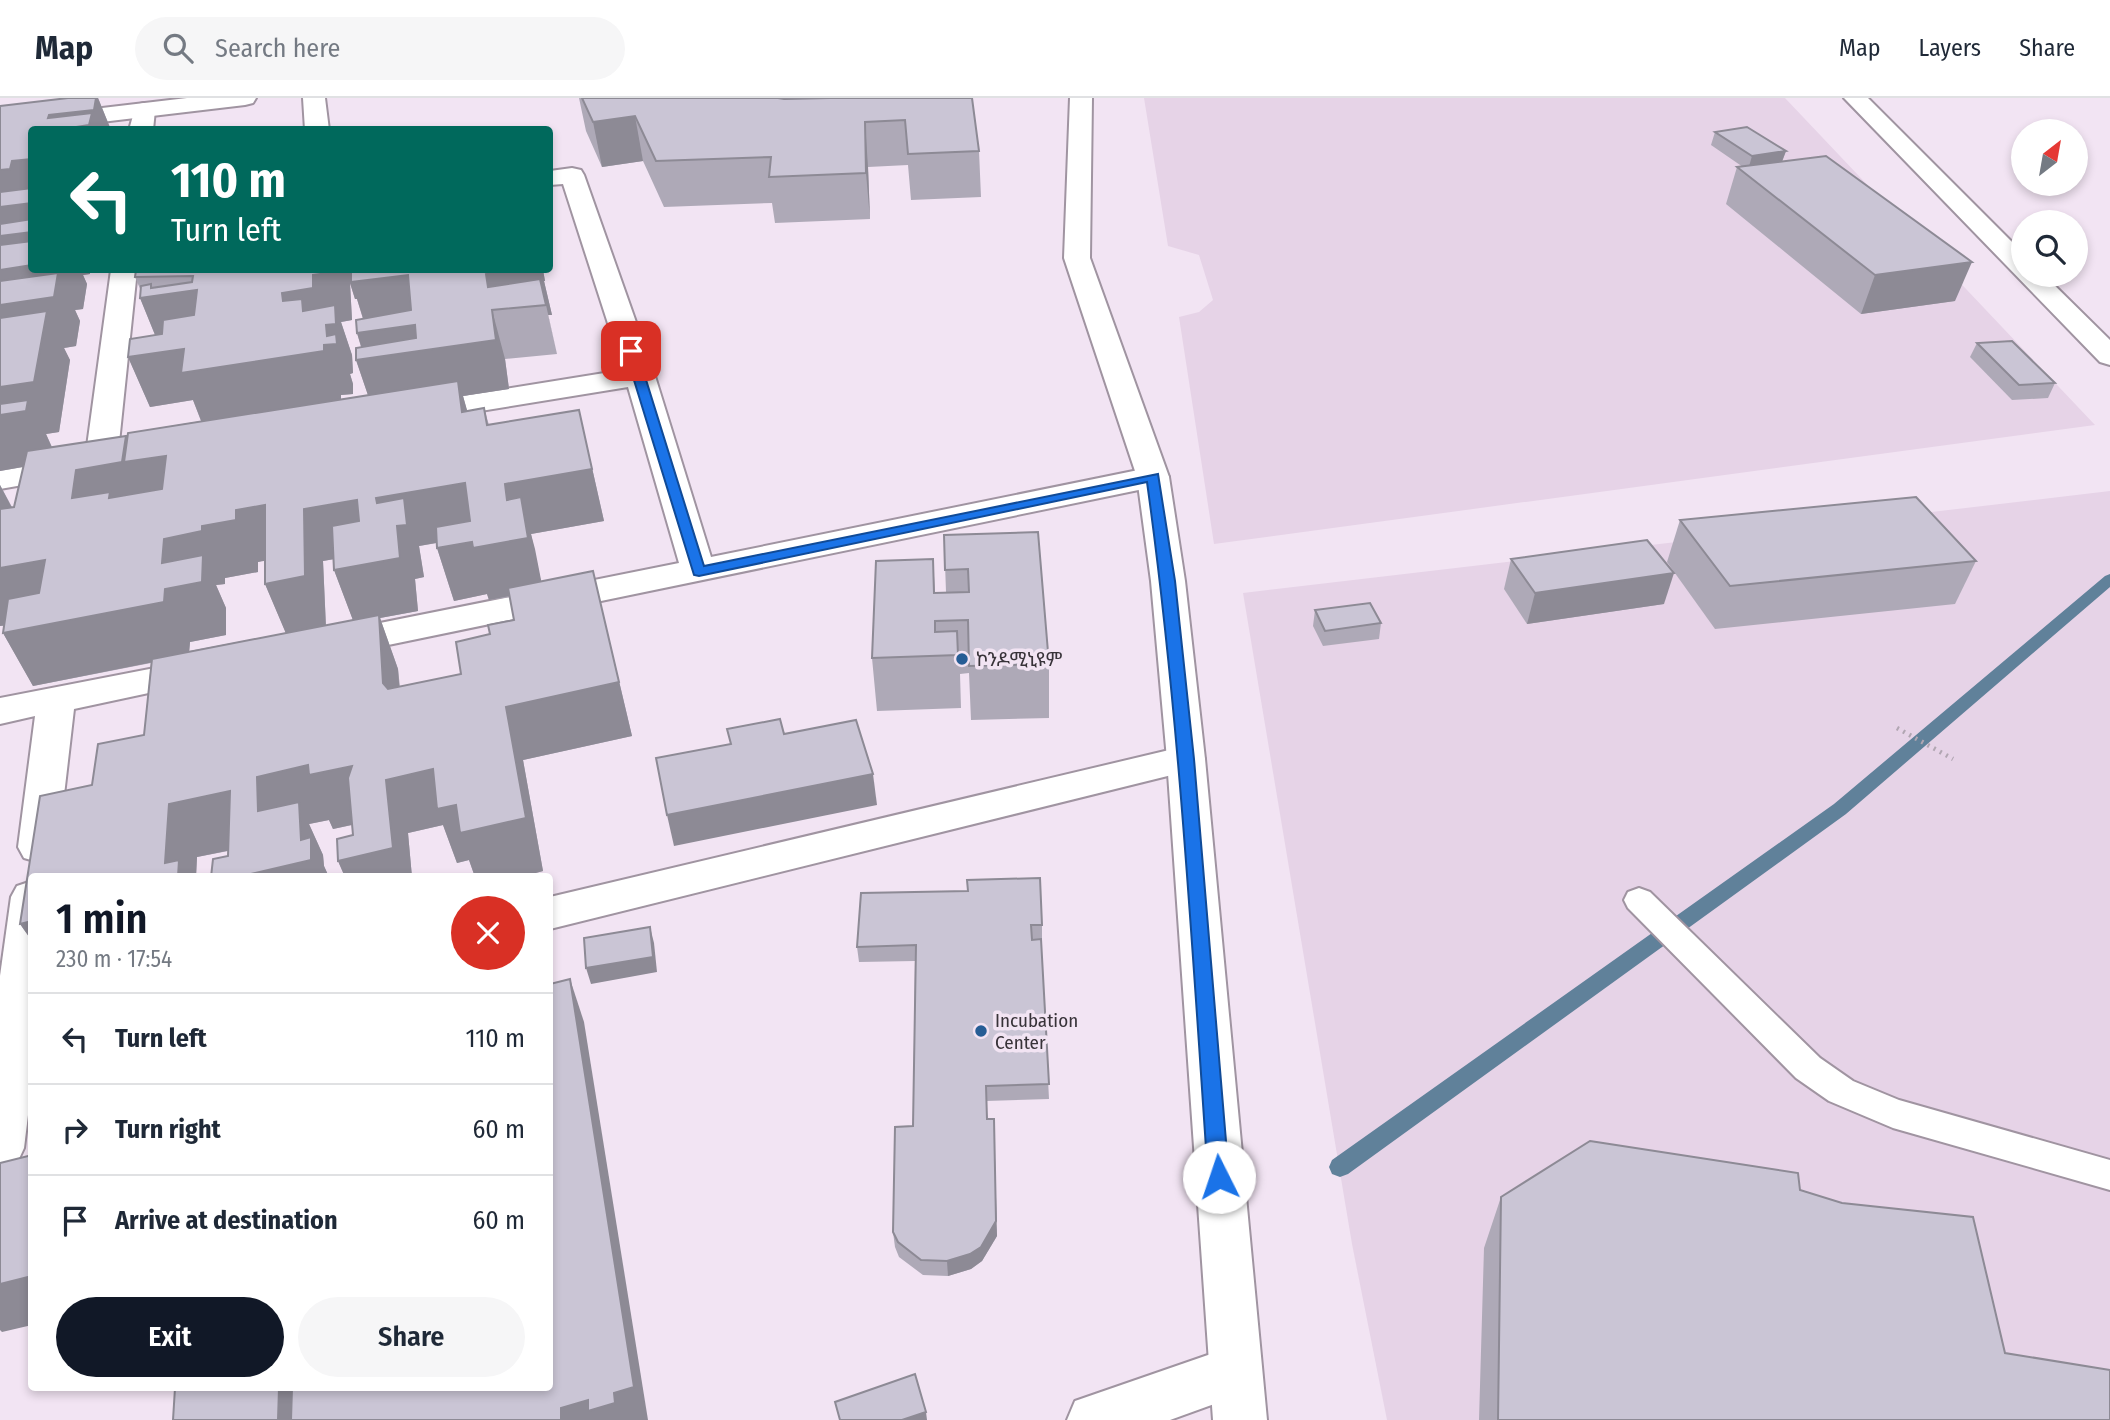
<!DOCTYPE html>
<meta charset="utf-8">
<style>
:root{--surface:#fff;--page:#f6f6f7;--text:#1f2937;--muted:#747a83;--line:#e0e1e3;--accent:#111827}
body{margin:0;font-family:"Fira Sans Condensed","Noto Sans Ethiopic",sans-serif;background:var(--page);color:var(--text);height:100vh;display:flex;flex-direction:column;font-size:26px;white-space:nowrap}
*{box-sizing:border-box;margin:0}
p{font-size:23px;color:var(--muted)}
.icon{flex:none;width:38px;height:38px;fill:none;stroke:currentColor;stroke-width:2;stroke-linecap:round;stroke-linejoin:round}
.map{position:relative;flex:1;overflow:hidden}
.sheet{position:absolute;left:28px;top:775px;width:525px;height:518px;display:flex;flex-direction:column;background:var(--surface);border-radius:7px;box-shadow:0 4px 10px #0003}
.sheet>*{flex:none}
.banner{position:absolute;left:28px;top:28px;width:525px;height:147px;border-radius:7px;box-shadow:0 4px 10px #0003;background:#00695c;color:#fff;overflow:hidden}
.needle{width:46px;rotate:31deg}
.controls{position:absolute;left:2011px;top:21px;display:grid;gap:14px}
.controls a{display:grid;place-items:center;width:77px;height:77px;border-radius:50%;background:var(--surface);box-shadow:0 4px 10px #0003;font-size:35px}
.pin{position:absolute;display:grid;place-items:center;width:60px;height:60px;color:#fff;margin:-30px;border-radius:14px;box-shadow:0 4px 10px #0006}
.me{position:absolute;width:77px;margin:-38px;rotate:356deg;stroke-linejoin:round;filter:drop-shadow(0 0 5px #0008)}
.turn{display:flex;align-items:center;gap:24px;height:147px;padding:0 28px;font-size:32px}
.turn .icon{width:91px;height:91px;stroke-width:2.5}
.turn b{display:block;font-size:49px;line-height:60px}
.round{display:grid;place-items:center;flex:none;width:74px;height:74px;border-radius:37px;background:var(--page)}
.summary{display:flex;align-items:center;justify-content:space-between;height:119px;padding:0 28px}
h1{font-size:42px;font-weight:600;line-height:52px;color:var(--accent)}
.primary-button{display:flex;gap:14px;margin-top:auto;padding:14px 28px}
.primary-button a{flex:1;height:80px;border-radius:42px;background:var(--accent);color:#fff;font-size:28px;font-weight:600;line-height:80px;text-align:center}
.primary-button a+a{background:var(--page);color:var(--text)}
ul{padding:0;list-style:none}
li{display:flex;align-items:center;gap:21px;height:91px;padding:0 28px;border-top:2px solid var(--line)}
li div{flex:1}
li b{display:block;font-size:26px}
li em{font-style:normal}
header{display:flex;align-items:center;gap:42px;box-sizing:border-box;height:98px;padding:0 35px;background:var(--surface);border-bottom:2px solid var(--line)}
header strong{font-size:33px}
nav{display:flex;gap:38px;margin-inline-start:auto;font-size:24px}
.search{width:490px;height:63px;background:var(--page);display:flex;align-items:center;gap:18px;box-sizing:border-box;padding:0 24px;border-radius:38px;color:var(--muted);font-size:26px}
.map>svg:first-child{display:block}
.built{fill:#e6d3e7}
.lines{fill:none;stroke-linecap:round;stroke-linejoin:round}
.stream{fill:#60819a;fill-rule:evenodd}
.service-casing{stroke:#a094a1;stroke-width:4}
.minor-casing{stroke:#a094a1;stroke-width:4}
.tertiary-casing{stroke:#a094a1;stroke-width:4}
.path{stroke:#b1a6b2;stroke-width:4.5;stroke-dasharray:2 5;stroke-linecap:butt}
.service{fill:#fff;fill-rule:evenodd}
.minor{fill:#fff;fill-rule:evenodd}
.tertiary{fill:#fff;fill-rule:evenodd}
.wall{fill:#aea9b7;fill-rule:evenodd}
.shaded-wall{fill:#8d8a95}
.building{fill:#cac5d5;stroke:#8d8a95;stroke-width:2}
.route{fill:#1a73e8;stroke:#114b97;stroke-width:2}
.poi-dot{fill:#265d95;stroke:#f2e4f3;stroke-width:2.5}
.labels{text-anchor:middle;stroke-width:7;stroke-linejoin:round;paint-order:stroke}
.poi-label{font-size:19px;fill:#383339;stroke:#f2e4f3;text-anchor:start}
</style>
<header>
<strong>Map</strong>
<div class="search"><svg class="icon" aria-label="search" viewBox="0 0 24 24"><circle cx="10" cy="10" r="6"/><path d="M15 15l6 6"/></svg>Search here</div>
<nav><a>Map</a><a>Layers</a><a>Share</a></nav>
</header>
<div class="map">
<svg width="2110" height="1322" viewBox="0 0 2110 1322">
<rect width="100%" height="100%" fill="#f2e4f3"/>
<g class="built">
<polygon points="1144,0 1785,0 2095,327 1214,446 1179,219 1199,214 1213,202 1199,157 1168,148"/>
<polygon points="2110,393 2110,1322 1387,1322 1352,1146 1243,495"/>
</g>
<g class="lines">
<polygon class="stream" points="2110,476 2110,489 1846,716 1348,1076 1340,1079 1332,1076 1329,1069 1332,1062 1834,706 2105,478"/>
<g class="service-casing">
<polygon id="service" points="1639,790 1650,794 1820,960 1853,983 1899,1002 2110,1062 2110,1092 1893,1030 1829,1003 1796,980 1628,810 1624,802 1628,794"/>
</g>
<g class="minor-casing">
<g id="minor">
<polygon points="303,0 325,0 329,32 305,32"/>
<polygon points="1844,0 1868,0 2023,155 2023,177 2044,177 2110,242 2110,267 2100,264"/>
<polygon points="144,5 152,7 155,12 153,32 129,32 136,7"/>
<polygon points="572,70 581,72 584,77 655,278 711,459 1153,369 1164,372 1169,379 1164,386 1153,389 335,558 322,554 317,546 322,538 335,534 679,465 628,289 413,324 402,321 398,315 402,309 413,306 623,272 563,86 550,87 550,73"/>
<polygon points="111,172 137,172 117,364 112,371 101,373 89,370 85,376 74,378 0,391 0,371 74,360 85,363"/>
<polygon points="201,561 214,565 219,573 214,581 74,611 58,749 52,760 38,764 24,760 18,749 35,618 0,626 0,600"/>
<polygon points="1186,648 1200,652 1205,661 1200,670 550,831 550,799"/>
<polygon points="32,783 32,984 24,1050 17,1065 0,1071 0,878 11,799 17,788"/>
<polygon points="1234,1248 1253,1256 1261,1274 1253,1292 1170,1322 1067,1322 1075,1303"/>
</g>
</g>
<g class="tertiary-casing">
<g id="tertiary">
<polygon points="187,0 256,0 253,5 245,7 0,36 0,22"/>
<polygon points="1070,0 1092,0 1090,160 1169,379 1185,483 1205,661 1267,1322 1213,1322 1167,661 1151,483 1137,379 1064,160"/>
</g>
</g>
<polyline class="path" points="1897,630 1953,661"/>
<use href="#service" class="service"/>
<use href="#minor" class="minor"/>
<use href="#tertiary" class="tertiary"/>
</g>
<g class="wall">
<path d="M 68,0 L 98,0 L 111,32 L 32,32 L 32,172 L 90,172 L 90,176 L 83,177 L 87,186 L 83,211 L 75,212 L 80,223 L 76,248 L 64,250 L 70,262 L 59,334 L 46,336 L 52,349 L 126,338 L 127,342 L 128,335 L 201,323 L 193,302 L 150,309 L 128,259 L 130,241 L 155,237 L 140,200 L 141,193 L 135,179 L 136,172 L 543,172 L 545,183 L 544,183 L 552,217 L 548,217 L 557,256 L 505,261 L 509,291 L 463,298 L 467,313 L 484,310 L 489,327 L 579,312 L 604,423 L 531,436 L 541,484 L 593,473 L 632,638 L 523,662 L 543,773 L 521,779 L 475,779 L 469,762 L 457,765 L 443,727 L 408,735 L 412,779 L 345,779 L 338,763 L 337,741 L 353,737 L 352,727 L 333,731 L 329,722 L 309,726 L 323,757 L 324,768 L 329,779 L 211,779 L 213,761 L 228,758 L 228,753 L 197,759 L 196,779 L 32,779 L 32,843 L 20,826 L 40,698 L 92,687 L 98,646 L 144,637 L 151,565 L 33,588 L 3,535 L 4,528 L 0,528 L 0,387 L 12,409 L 14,409 L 23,369 L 0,373 L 0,8 ZM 350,185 L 355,201 L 357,201 L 363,221 L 356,222 L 357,235 L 361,249 L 356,250 L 356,262 L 368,297 L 341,301 L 341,297 L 353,296 L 353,286 L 350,276 L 353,275 L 352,257 L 341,224 L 352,222 ZM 437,445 L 437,450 L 454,503 L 487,496 L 489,502 L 510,499 L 514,522 L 488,527 L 490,536 L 456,544 L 461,576 L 400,589 L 398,571 L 380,520 L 418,513 L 415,481 L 424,479 L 419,448 ZM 334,461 L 334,472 L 353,522 L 326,528 L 323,463 ZM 265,462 L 265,486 L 286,535 L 189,553 L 190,544 L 226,537 L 226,510 L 216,487 L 225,486 L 225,480 L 258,474 L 258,464 Z"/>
<polygon points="579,0 972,0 979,53 981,99 911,102 908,67 868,69 870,121 775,125 772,105 664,109 643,63 602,69 586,33"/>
<polygon points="1715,34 1786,53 1782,64 1955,203 1861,216 1726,106 1737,69 1743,69 1711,47"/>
<polygon points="1977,245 2055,285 2048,300 2012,302 1970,259"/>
<polygon points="1680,422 1976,463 1955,506 1715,531 1667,464"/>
<polygon points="944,437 1049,566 1049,620 971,622 969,575 960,576 961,610 877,613 872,560 933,461 935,495 946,494"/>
<polygon points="1511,461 1664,506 1527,526 1504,491"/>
<polygon points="1315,512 1381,525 1379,541 1323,548 1313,528"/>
<polygon points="861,795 1042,827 1042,843 1041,843 1049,1001 986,1003 997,1138 982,1163 971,1171 948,1178 923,1177 899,1159 895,1149 893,1134 913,1028 915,863 859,864 857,849"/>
<polygon points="1800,1092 2005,1255 2110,1322 1479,1322 1484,1150 1501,1099"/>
</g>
<g class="shaded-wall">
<polygon points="96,0 98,0 111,32 53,32 48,20 49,17"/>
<polygon points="635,18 643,63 602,69 593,24"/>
<polygon points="865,24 868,69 870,121 866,75"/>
<polygon points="1786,53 1781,66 1748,72 1752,58"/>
<polygon points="32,61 32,172 90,172 90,176 83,177 87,186 83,211 75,212 80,223 76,248 64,250 70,262 59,334 46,336 53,352 51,364 0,373 0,72 12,63"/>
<polygon points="1972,164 1955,203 1861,216 1875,177"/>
<polygon points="336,172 407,172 423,225 367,233 357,201 355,201 350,185 352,222 341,224 352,257 353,275 350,276 353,286 353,296 341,297 341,303 202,325 193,302 150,309 128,259 283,203 282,195 313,177"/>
<polygon points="482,172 543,172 545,183 544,183 552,217 548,217 557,256 546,207 491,199 493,213"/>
<polygon points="151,186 156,198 197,192 216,241 160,249 140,200 151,190"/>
<polygon points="492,212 505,261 509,291 463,298 473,333 373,312 356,262 365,261 357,235"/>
<polygon points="579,312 604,423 531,436 535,451 543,492 489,502 487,496 454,503 437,450 507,402 505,386"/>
<polygon points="126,338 137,362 166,358 189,409 72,400 76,372"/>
<polygon points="465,385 480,437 419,448 424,479 415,481 418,513 380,520 398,571 403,638 354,525 334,472 377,405 376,400"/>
<polygon points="0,387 23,431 0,437"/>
<polygon points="357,402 375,454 323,463 326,531 287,538 265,486 304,411"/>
<polygon points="265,407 286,459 258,464 258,474 225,480 225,486 216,487 226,510 226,537 190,544 189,557 33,588 3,535 162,465 164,441 202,428 236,412"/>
<polygon points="45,462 72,515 0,528 0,470"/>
<polygon points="593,473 632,638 523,662 543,773 521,779 475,779 469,762 457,765 443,727 408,735 412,779 345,779 338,763 386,682 506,609"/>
<polygon points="1674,475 1664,506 1527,526 1535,495"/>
<polygon points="308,667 352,668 374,722 333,731 329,722 309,726 323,757 324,768 329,779 238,779 258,713 257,679"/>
<polygon points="873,676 877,707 674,748 667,717"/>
<polygon points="230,693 256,747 197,759 196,779 173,779 165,765 169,706"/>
<polygon points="32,823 32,843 20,826"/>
<polygon points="650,829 654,845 657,874 591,886 586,870"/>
<polygon points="570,881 584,924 648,1322 560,1322"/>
<polygon points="994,1021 997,1138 982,1163 971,1171 948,1178 947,1163"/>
<polygon points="32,1178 32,1227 2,1234 0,1232 0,1186"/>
<polygon points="279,1290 299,1290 298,1322 278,1322"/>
<polygon points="926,1314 927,1322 902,1322"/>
</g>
<g class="building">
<polygon points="68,0 96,0 94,12 49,17 48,20 92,15 89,27 57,32 32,32 32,61 12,63 10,71 0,72 0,8"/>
<polygon points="582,0 778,0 784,1 830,0 972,0 979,53 908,56 905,22 865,24 866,75 769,79 771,59 656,63 635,18 593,24"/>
<polygon points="1747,29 1786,53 1752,58 1715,34"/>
<polygon points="1826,58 1972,164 1875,177 1737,69"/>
<polygon points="32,90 32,105 0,109 0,94"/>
<polygon points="32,121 32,134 0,138 0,126"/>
<polygon points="32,143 32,167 0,172 0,147"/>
<polygon points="136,172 336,172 336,174 313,177 313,190 282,195 283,203 302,201 303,213 335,207 336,226 326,227 327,238 336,236 337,246 324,247 324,253 181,275 184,251 128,259 130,241 162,236 163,222 194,217 197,192 140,200 141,188 151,186 151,190 192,184 193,178 135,179"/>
<polygon points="351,172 518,172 486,176 488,189 540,181 546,207 492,212 496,242 356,262 356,250 416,240 415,227 357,235 356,222 411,212 408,177 351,184"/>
<polygon points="58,175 54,199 0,207 0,183"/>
<polygon points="47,213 34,284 0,289 0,220"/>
<polygon points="2012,243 2055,285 2019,287 1977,245"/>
<polygon points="458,283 462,314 484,310 487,327 579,312 592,371 505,386 507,402 521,399 528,440 473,450 472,444 437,450 436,429 470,423 465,385 376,400 377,405 404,400 407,427 397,428 400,460 334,472 332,428 359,423 357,402 304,411 305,478 265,486 265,407 236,412 236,422 202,428 202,433 164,441 162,465 203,457 202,484 165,491 164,504 3,535 8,501 39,495 45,462 0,470 0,411 14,409 27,353 126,338 122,364 76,372 72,400 110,394 109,400 162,391 166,358 124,364 128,335"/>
<polygon points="28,302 26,313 0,317 0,306"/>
<polygon points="1916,399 1976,463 1730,488 1680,422"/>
<polygon points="1038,434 1049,566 969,568 968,522 935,523 935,534 957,533 958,557 872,560 876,463 933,461 934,495 969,494 968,471 945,472 944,437"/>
<polygon points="1647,442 1674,475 1535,495 1511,461"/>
<polygon points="593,473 619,584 506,609 526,720 460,735 456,707 437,711 433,671 386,682 393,750 338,763 337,741 353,737 348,680 352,668 309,677 308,667 257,679 258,713 299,704 301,742 311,739 311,762 238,779 211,779 213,761 228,758 230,693 169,706 165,765 179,762 178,779 32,779 32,823 20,826 40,698 92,687 98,646 144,637 152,561 379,517 383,585 388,591 461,576 456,544 490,536 488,527 514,522 508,490"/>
<polygon points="1370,505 1381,525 1325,533 1315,512"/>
<polygon points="780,621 784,636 856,622 873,676 667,717 656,660 731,646 727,631"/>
<polygon points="1040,780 1042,827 1031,827 1032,842 1041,841 1049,986 986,988 987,1021 994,1021 996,1123 981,1149 970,1156 947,1163 921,1162 898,1144 893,1134 895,1029 913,1028 916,847 857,849 861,795 968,793 967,782"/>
<polygon points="650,829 653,859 586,870 584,840"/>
<polygon points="570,881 634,1289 614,1295 615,1305 588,1313 588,1302 561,1310 561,1322 291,1322 292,1290 550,1290 550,886"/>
<polygon points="1590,1043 1798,1075 1800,1092 1842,1105 1973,1119 2005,1255 2110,1272 2110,1322 1498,1322 1501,1099"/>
<polygon points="32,1057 32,1178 0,1186 0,1065"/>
<polygon points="915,1276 926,1314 902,1322 840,1322 835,1304"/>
<polygon points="175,1290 279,1290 278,1322 173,1322"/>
</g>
<path class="route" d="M 631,249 L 637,253 L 704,468 L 1158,376 L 1175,483 L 1194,661 L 1229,1079 L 1226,1085 L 1219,1087 L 1211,1085 L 1208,1079 C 1192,847 1179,614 1147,384 L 699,478 L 694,477 L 625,253 Z"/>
<g class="poi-dot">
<circle cx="962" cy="561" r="7"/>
<circle cx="981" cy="933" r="7"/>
</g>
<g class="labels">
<g class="poi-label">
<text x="976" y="568">ኮንዶሚኒዩም</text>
<text x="995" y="929">Incubation<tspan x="995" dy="22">Center</tspan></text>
</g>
</g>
</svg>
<div class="controls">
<a><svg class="needle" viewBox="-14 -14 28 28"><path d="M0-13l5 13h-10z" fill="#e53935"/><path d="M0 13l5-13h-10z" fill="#747a83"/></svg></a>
<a><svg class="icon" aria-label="search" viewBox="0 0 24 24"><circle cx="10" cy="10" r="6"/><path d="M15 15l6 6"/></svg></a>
</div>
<div class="pin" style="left:631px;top:253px;background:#d93025"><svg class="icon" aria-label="arrive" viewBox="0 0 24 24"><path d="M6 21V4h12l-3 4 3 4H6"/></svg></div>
<svg class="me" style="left:1219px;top:1079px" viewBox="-20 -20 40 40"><circle r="19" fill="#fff"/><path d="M0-13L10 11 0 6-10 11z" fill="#1a73e8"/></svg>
<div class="banner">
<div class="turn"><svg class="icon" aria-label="left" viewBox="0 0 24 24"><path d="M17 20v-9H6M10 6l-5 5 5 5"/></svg><div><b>110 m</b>Turn left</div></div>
</div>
<section class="sheet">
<div class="summary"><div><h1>1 min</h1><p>230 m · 17:54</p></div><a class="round" style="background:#d93025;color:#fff"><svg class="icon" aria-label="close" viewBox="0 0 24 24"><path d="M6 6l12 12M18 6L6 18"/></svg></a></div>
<ul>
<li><svg class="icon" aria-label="left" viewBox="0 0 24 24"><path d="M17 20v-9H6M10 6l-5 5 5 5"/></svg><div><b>Turn left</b></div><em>110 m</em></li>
<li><svg class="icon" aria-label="right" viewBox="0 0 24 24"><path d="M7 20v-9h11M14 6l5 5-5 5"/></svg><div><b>Turn right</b></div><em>60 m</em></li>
<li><svg class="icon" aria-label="arrive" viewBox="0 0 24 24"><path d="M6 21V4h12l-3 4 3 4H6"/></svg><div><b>Arrive at destination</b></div><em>60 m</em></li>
</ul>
<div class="primary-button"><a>Exit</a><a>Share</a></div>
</section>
</div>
